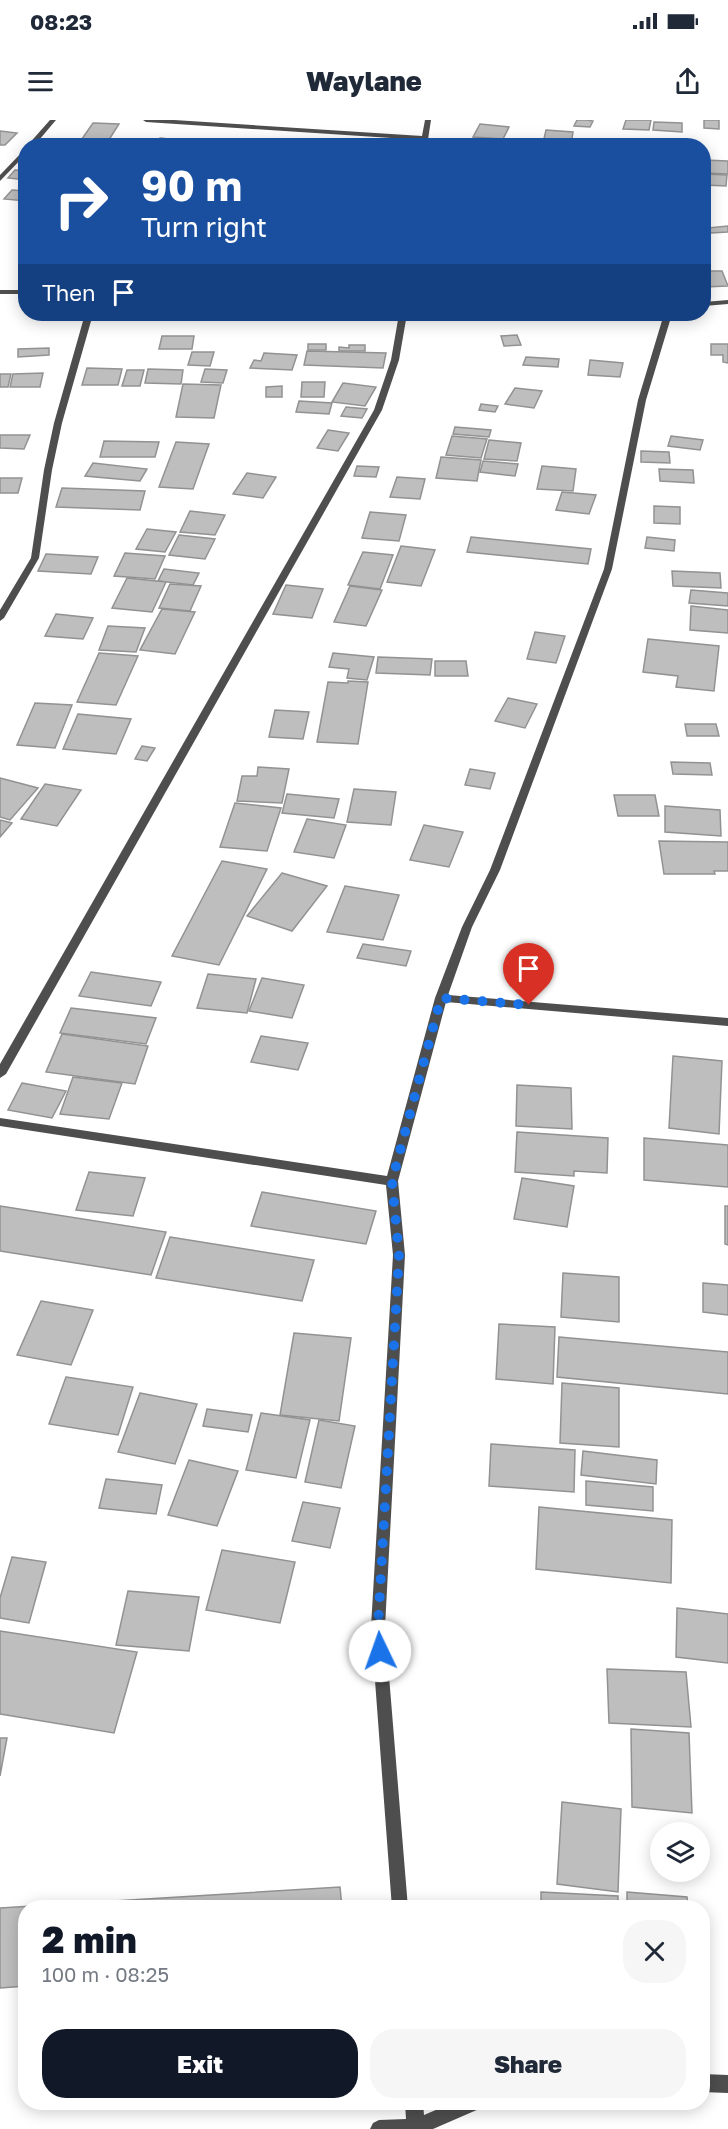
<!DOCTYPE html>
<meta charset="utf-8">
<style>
:root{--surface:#fff;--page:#f6f6f7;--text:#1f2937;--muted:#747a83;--accent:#111827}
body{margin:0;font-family:"Golos Text",sans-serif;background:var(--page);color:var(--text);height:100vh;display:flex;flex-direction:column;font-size:22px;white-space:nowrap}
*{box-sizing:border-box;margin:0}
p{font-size:20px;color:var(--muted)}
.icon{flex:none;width:33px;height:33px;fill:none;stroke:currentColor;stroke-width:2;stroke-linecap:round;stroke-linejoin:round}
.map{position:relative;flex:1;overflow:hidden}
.sheet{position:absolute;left:18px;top:1780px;width:692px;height:210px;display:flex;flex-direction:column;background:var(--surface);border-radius:24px;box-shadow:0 3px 15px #0003}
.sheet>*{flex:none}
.hud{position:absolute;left:18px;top:18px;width:693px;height:183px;border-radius:24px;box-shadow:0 3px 15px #0003;background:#1a4fa0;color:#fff;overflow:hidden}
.controls{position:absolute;left:650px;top:1702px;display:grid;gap:12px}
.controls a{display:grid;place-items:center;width:60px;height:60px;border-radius:50%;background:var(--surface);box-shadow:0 3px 15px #0003;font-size:30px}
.pin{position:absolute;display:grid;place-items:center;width:51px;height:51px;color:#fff;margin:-62px -26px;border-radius:50% 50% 50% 0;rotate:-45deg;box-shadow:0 0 6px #0007}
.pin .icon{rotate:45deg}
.me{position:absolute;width:66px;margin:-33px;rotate:357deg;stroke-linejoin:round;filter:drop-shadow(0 0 4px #0008)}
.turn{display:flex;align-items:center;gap:21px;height:126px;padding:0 24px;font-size:27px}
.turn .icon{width:78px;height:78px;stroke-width:2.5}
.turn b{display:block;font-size:42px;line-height:51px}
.then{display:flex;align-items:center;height:57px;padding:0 24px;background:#0003;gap:12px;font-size:22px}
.round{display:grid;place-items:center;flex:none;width:63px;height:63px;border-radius:24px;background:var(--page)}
.overview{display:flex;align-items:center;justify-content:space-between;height:102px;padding:0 24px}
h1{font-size:36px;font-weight:800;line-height:45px;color:var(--accent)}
.cta{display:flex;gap:12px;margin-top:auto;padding:12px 24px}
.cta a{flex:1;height:69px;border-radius:24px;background:var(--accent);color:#fff;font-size:24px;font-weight:800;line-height:69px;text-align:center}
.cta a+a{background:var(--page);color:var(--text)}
.status{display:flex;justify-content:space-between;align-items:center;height:42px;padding:0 30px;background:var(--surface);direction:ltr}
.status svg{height:16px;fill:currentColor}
header{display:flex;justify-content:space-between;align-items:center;height:78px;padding:0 24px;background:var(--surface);font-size:27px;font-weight:800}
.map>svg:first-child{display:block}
.building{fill:#bebebe;stroke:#929292;stroke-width:1.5}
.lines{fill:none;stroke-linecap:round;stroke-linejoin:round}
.street{fill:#4e4e4e;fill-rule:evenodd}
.route{stroke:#1a73e8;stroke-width:10;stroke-dasharray:0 18}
</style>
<div class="status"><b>08:23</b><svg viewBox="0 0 49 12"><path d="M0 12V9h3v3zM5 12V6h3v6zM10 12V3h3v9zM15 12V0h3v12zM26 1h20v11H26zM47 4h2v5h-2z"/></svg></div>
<header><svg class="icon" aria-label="menu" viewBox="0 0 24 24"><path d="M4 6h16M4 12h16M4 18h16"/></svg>Waylane<svg class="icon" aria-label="share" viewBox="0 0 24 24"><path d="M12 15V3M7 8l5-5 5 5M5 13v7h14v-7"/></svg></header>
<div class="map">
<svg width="728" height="2009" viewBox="0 0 728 2009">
<rect width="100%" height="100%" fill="#fff"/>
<g class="building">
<polygon points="577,0 587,0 593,1 590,7 574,6"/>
<polygon points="626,0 651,0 649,10 623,9"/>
<polygon points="704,0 719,0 719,9 704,8"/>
<polygon points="654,2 682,3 682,12 653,10"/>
<polygon points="93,3 119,4 105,26 77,26"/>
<polygon points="480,4 509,7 503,19 473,17"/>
<polygon points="546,10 573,12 571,25 543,23"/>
<polygon points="0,11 17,13 5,25 0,25"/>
<polygon points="160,18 179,20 173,26 147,26 152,25"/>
<polygon points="113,20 143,22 140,26 109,26"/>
<polygon points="704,40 728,41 728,54 704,53"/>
<polygon points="15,50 26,51 26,60 8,58"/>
<polygon points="706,54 727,55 726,66 705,65"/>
<polygon points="12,70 26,71 26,81 4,79"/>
<polygon points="728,106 728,112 711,113 707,108"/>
<polygon points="704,151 722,151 728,166 704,167"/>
<polygon points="517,215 521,225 504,226 501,216"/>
<polygon points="162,216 194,216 192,229 159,229"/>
<rect x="308" y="224" width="18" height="6"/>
<polygon points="711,224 728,224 728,243 723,242 723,235 711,235"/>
<polygon points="349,225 365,225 365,231 339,231 339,227 349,228"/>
<polygon points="49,228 49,235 18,237 18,229"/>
<polygon points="307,231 386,233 383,248 304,245"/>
<polygon points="192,232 214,232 210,246 188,245"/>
<polygon points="264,233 297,235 292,250 250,248 254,240 261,241"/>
<polygon points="526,237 559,239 558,247 523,245"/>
<polygon points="590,240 623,243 620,257 588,255"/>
<polygon points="87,248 122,249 118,265 82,265"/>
<polygon points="148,249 183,250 181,264 145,263"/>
<polygon points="205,249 227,250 223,263 201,262"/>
<polygon points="127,250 144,250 140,266 122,266"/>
<polygon points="43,253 40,267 10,267 13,254"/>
<polygon points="0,254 11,254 8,267 0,267"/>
<polygon points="302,262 325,262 324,277 301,277"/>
<polygon points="343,263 376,267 365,286 332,282"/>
<polygon points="183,264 221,265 214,298 176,297"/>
<polygon points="282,266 282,277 266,277 266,267"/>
<polygon points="515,268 542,271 534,288 505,284"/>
<polygon points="299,281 332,283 329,294 296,292"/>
<polygon points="481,284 498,286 495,292 479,290"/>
<polygon points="346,287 367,289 362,298 341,296"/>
<polygon points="455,307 491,310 489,317 453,314"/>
<polygon points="328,310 349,313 338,331 317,328"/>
<polygon points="0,315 30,315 24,329 0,328"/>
<polygon points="452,316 487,319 481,338 446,335"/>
<polygon points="671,316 703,320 700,330 668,326"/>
<polygon points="489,320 521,323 517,341 484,339"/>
<polygon points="104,321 159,322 155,337 100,337"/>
<polygon points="176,322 209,324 193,369 159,367"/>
<polygon points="641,331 669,332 670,343 641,342"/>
<polygon points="441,337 481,340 477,361 436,358"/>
<polygon points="483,341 518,344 515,356 480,352"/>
<polygon points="93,343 147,349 140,361 85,356"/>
<polygon points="357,346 379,347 376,357 354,356"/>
<polygon points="542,346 576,349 573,371 537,369"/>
<polygon points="659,349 693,350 694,363 660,361"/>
<polygon points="247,353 276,357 263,378 233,374"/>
<polygon points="397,357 425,359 420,379 390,377"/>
<polygon points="0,358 22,358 18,373 0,373"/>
<polygon points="62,368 145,371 140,390 56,387"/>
<polygon points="562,372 596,375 589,394 556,390"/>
<polygon points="654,386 680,387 680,404 654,403"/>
<polygon points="190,391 225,395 215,415 180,412"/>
<polygon points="370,392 406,395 399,421 362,418"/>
<polygon points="147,409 176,412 165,432 136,429"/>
<polygon points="179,415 215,419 205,439 169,435"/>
<polygon points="471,417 591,429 588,444 467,432"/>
<polygon points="647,417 675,420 674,431 645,428"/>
<polygon points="401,426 435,430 421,466 387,462"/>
<polygon points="363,432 393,435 380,469 348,465"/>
<polygon points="125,433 165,436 155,459 114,456"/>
<polygon points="46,434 98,437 91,454 38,451"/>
<polygon points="164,449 199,453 193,465 158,461"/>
<polygon points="672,451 720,453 721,468 673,466"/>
<polygon points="127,458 166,462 152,492 112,488"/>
<polygon points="170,464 201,466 190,491 159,488"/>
<polygon points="286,465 323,469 312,498 273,494"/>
<polygon points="350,466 382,470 366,506 334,502"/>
<polygon points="691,470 728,473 728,486 689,483"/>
<polygon points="691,486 728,490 728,513 690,510"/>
<polygon points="162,489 195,492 175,534 140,530"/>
<polygon points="56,494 93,498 83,519 45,516"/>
<polygon points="108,506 145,508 136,532 99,530"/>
<polygon points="535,512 565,516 556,543 527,539"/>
<polygon points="648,519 719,526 714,571 676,567 678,556 643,552"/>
<polygon points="99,533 138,536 116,585 77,582"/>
<polygon points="333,533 374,537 367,560 347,558 349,549 329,547"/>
<polygon points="378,537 432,539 430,555 376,553"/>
<polygon points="435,541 466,541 468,556 435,556"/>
<polygon points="348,561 368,562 358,624 317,622 328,562 348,563"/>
<polygon points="508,578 537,584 525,608 495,601"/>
<polygon points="35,583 72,585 55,628 17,625"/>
<polygon points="275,590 309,592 303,619 269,617"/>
<polygon points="78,594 131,599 116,634 63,629"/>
<polygon points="685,604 716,604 719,616 687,616"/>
<polygon points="142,626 155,628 147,641 135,639"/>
<polygon points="671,642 710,643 712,655 673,654"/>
<polygon points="258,647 289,649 282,683 237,681 242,656 257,656"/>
<polygon points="470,649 495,653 490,669 465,665"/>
<polygon points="0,658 38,668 10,700 0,697"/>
<polygon points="45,664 81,670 57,706 21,699"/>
<polygon points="354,669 396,672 391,705 347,702"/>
<polygon points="287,674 339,679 334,698 282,693"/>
<polygon points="614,675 655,675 659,696 618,696"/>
<polygon points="235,683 281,688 267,731 220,727"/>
<polygon points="665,686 720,690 721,716 665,712"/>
<polygon points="307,699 346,705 334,738 294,732"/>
<polygon points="0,700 12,703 0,717"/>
<polygon points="424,705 463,712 449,747 410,740"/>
<polygon points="659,721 728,722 728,751 714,751 715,754 664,754"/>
<polygon points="222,741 267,749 219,845 172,836"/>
<polygon points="282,753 327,766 292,811 247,796"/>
<polygon points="345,766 399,775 383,820 327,812"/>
<polygon points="363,824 411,831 406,846 357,838"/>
<polygon points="91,852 161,862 151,886 79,876"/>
<polygon points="208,854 256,859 247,893 197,888"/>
<polygon points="262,858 304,865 292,898 249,891"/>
<polygon points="71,888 156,898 146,924 60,913"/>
<polygon points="62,914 148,926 135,964 46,952"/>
<polygon points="261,916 308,923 298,950 251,942"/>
<polygon points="673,936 722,941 719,1014 669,1008"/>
<polygon points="73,957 122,963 109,999 60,994"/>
<polygon points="22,963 66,971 52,998 8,990"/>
<polygon points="517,965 571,968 572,1009 516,1006"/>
<polygon points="517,1012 608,1018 607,1053 574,1051 574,1056 515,1052"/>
<polygon points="644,1018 728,1025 728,1067 644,1060"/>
<polygon points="89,1052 145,1058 133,1096 76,1090"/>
<polygon points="522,1058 574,1066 567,1107 514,1099"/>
<polygon points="262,1072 376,1091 366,1124 251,1106"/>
<polygon points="0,1086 166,1112 151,1155 0,1131"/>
<polygon points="725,1086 728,1086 728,1125 725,1124"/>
<polygon points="170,1117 314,1140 302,1181 156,1158"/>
<polygon points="563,1153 619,1157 619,1202 561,1197"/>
<polygon points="703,1163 728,1165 728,1195 703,1192"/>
<polygon points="41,1181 93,1190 71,1245 17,1235"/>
<polygon points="499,1204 555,1207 553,1264 496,1259"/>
<polygon points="294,1213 351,1218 339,1301 280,1295"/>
<polygon points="559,1217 728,1232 728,1274 557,1257"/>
<polygon points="66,1257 133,1267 118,1315 49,1304"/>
<polygon points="562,1263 619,1268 619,1327 560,1323"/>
<polygon points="140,1273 197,1284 175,1344 118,1332"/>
<polygon points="207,1289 252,1295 248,1312 203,1306"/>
<polygon points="261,1293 310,1300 296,1358 246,1350"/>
<polygon points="319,1300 355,1306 341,1368 305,1362"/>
<polygon points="491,1324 575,1330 574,1372 489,1366"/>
<polygon points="583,1331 657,1340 656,1364 581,1355"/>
<polygon points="189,1340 238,1351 217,1406 168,1395"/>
<polygon points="106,1359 162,1365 156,1394 99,1388"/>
<polygon points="586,1361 653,1367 653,1391 586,1385"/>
<polygon points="303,1382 340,1388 330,1428 292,1421"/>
<polygon points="539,1387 672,1400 671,1463 536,1449"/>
<polygon points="222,1430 295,1442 280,1503 206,1490"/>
<polygon points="12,1437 46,1442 29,1503 0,1498 0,1478"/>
<polygon points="128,1471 199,1477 189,1531 116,1525"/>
<polygon points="677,1488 728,1494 728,1543 676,1537"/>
<polygon points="0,1511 137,1532 114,1613 0,1594"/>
<polygon points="607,1549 686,1552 691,1607 609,1603"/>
<polygon points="631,1609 689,1613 692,1693 632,1687"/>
<polygon points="0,1618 7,1618 0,1656"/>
<polygon points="562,1682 621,1689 618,1772 557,1764"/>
<polygon points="340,1767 342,1788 26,1788 26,1866 0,1868 0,1788"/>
<polygon points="541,1772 618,1776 618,1788 541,1788"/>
<polygon points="627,1772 687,1777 688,1788 627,1788"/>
</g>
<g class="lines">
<g class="street">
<polygon points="50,0 56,0 34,26 27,26"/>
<polygon points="143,0 174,0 422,16 425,0 431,0 427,26 421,26 422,20 146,2"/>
<polygon points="26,28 26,34 0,61 0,55"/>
<rect x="0" y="170" width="26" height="4"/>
<polygon points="728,180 728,184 704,186 704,182"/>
<polygon points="85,194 93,194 62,303 52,350 39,438 4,498 0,501 0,490 31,438 44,350 54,303"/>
<polygon points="399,194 407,194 399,240 382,290 6,954 0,958 0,944 374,290 391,240"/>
<polygon points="664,194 672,194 646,280 612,449 500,750 472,807 448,875 728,898 728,906 446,882 398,1061 405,1135 385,1507 408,1788 392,1788 371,1507 393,1135 386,1065 0,1006 0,998 387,1056 435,878 462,807 490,750 604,449 638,280"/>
<polygon points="702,1954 728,1955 728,1973 702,1972"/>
<polygon points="405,1983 423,1983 424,1995 452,1983 482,1983 479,1989 433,2009 370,2009 373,2003 379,2000 406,1999"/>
</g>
</g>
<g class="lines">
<polyline class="route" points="380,1531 378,1507 399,1135 392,1061 441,878 529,885"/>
</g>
</svg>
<div class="controls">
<a><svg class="icon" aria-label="layers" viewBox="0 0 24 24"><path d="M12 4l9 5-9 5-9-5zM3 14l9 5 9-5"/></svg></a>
</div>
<div class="pin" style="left:529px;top:885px;background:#d93025"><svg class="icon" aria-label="arrive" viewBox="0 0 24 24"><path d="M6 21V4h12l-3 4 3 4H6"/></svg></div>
<svg class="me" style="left:380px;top:1531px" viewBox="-20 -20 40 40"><circle r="19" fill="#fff"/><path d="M0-13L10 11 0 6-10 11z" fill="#1a73e8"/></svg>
<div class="hud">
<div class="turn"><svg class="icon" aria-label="right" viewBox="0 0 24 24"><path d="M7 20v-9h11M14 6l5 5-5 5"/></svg><div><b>90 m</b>Turn right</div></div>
<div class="then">Then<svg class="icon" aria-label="arrive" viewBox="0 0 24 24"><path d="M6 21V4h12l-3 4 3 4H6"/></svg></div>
</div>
<section class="sheet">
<div class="overview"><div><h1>2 min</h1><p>100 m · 08:25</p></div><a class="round"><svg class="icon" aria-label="close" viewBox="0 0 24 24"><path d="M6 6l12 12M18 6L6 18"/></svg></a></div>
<div class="cta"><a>Exit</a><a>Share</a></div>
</section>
</div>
